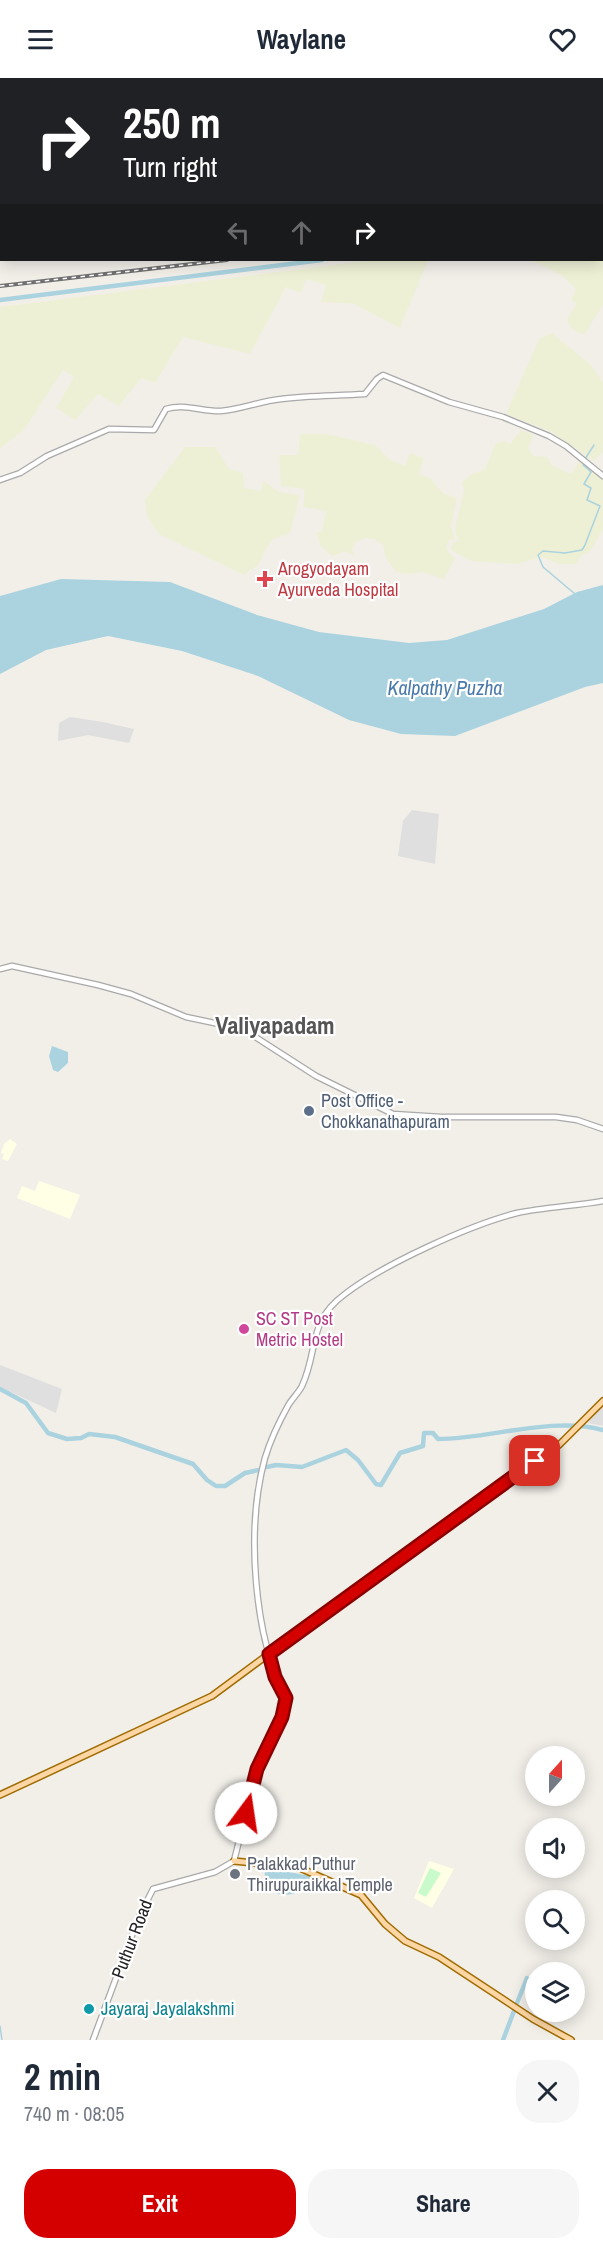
<!DOCTYPE html>
<meta charset="utf-8">
<style>
:root{--surface:#fff;--page:#f6f6f7;--text:#1f2937;--muted:#747a83;--accent:#d40000}
body{margin:0;font-family:"Archivo Narrow",sans-serif;background:var(--page);color:var(--text);height:100vh;display:flex;flex-direction:column;font-size:22px;white-space:nowrap}
*{box-sizing:border-box;margin:0}
p{font-size:20px;color:var(--muted)}
.icon{flex:none;width:33px;height:33px;fill:none;stroke:currentColor;stroke-width:2;stroke-linecap:round;stroke-linejoin:round}
.map{position:relative;height:1962px;overflow:hidden}
.sheet{display:flex;flex-direction:column;background:var(--surface);flex:1}
.sheet>*{flex:none}
.guide{position:absolute;left:0px;top:0px;width:603px;height:183px;box-shadow:0 3px 15px #0003;background:#202124;color:#fff;overflow:hidden}
.needle{width:39px;rotate:21deg}
.fabs{position:absolute;left:525px;top:1668px;display:grid;gap:12px}
.fabs a{display:grid;place-items:center;width:60px;height:60px;border-radius:50%;background:var(--surface);box-shadow:0 3px 15px #0003;font-size:30px}
.pin{position:absolute;display:grid;place-items:center;width:51px;height:51px;color:#fff;margin:-26px;border-radius:12px;box-shadow:0 3px 9px #0006}
.me{position:absolute;width:66px;margin:-33px;rotate:14deg;stroke-linejoin:round;filter:drop-shadow(0 0 4px #0008)}
.turn{display:flex;align-items:center;gap:21px;height:126px;padding:0 24px;font-size:27px}
.turn .icon{width:78px;height:78px;stroke-width:2.5}
.turn b{display:block;font-size:42px;line-height:51px}
.lanes{display:flex;align-items:center;height:57px;padding:0 24px;background:#0003;justify-content:center;gap:30px;direction:ltr}
.lanes .off{opacity:.35}
.round{display:grid;place-items:center;flex:none;width:63px;height:63px;border-radius:24px;background:var(--page)}
.overview{display:flex;align-items:center;justify-content:space-between;height:102px;padding:0 24px}
h1{font-size:36px;font-weight:700;line-height:45px}
.primary-button{display:flex;gap:12px;margin-top:auto;padding:12px 24px}
.primary-button a{flex:1;height:69px;border-radius:24px;background:var(--accent);color:#fff;font-size:24px;font-weight:700;line-height:69px;text-align:center}
.primary-button a+a{background:var(--page);color:var(--text)}
header{display:flex;justify-content:space-between;align-items:center;height:78px;padding:0 24px;background:var(--surface);font-size:27px;font-weight:700}
.map>svg:first-child{display:block}
.residential{fill:#e0dfdf}
.education{fill:#ffffe5}
.farmland{fill:#eef0d5}
.park{fill:#c8facc}
.water{fill:#aad3df}
.lines{fill:none;stroke-linecap:round;stroke-linejoin:round}
.stream{stroke:#aad3df;stroke-width:1.5}
.canal{stroke:#aad3df;stroke-width:4.5}
.minor-casing{stroke:#a9a9a9;stroke-width:7}
.major-casing{stroke:#a06b00;stroke-width:8}
.minor{stroke:#fff;stroke-width:4.5}
.major{stroke:#fcd6a4;stroke-width:5}
.rail-casing{stroke:#707070;stroke-width:4}
.rail{stroke:#fff;stroke-width:1.5;stroke-dasharray:4.5;stroke-linecap:butt}
.route-casing{stroke:#8a0000;stroke-width:15}
.route{stroke:#d40000;stroke-width:10}
.health-dot{fill:#e0444e;stroke:#fff;stroke-width:2}
.service-dot{fill:#5c6f8a;stroke:#fff;stroke-width:2}
.hotel-dot{fill:#d1479c;stroke:#fff;stroke-width:2}
.worship-dot{fill:#6b7280;stroke:#fff;stroke-width:2}
.culture-dot{fill:#0f9aa8;stroke:#fff;stroke-width:2}
.labels{text-anchor:middle;stroke-width:4.5;stroke-linejoin:round;paint-order:stroke}
.health-label{font-size:18px;fill:#be3a42;stroke:#fff;text-anchor:start}
.service-label{font-size:18px;fill:#4e5e75;stroke:#fff;text-anchor:start}
.hotel-label{font-size:18px;fill:#b23c85;stroke:#fff;text-anchor:start}
.worship-label{font-size:18px;fill:#5b616d;stroke:#fff;text-anchor:start}
.street-label{font-size:18px;fill:#222;stroke:#fff}
.culture-label{font-size:18px;fill:#0d838f;stroke:#fff;text-anchor:start}
.water-label{font-size:20px;font-style:italic;fill:#4a7aab;stroke:#fff}
.district-label{font-size:24px;font-weight:bold;fill:#555;stroke:#fff}
</style>
<header><svg class="icon" aria-label="menu" viewBox="0 0 24 24"><path d="M4 6h16M4 12h16M4 18h16"/></svg>Waylane<svg class="icon" aria-label="heart" viewBox="0 0 24 24"><path d="M12 20l-8-8c-3-5 5-10 8-4 3-6 11-1 8 4z"/></svg></header>
<div class="map">
<svg width="603" height="1962" viewBox="0 0 603 1962">
<rect width="100%" height="100%" fill="#f2efe9"/>
<g class="residential">
<polygon points="70,639 103,644 134,651 129,665 88,657 58,663 59,645"/>
<polygon points="412,732 439,736 435,786 398,778 403,743"/>
<polygon points="0,1287 62,1311 56,1335 0,1309"/>
<polygon points="603,1323 603,1348 588,1345"/>
</g>
<g class="education">
<polygon points="10,1061 17,1066 8,1083 2,1081 4,1076 1,1075 4,1066"/>
<polygon points="39,1103 80,1117 70,1141 17,1120 22,1108 35,1113"/>
<polygon points="429,1783 454,1791 432,1830 414,1820"/>
</g>
<g class="farmland">
<polygon points="603,142 603,227 584,257 573,252 567,242 577,225 571,223 576,211 563,198 531,182 602,182"/>
<polygon points="373,182 428,182 400,250 354,226 321,224 326,207 306,201 301,215 286,209 250,276 183,259 155,305 141,300 119,328 98,316 75,342 56,330 74,299 63,292 24,352 0,370 0,229"/>
<polygon points="552,255 592,288 603,304 603,374 594,383 552,354 506,336 539,261"/>
<polygon points="521,352 534,357 528,369 533,378 547,379 552,387 571,396 579,383 603,402 603,452 590,473 580,479 576,486 559,486 541,479 517,486 471,483 451,472 452,465 458,463 455,450 464,412 462,405 470,397 485,391 496,365 504,363 510,366"/>
<polygon points="300,356 326,356 375,367 390,382 405,388 410,375 424,380 419,396 431,401 444,416 457,420 451,448 455,461 449,462 446,468 449,475 455,480 444,501 423,494 409,496 396,494 385,478 383,467 375,461 365,460 357,463 352,471 354,478 346,473 332,478 321,468 316,455 322,453 326,433 303,429 305,411 281,408 279,377 298,377"/>
<polygon points="185,369 215,369 229,391 243,395 244,410 261,413 263,403 279,414 300,417 290,455 273,461 264,474 259,486 244,497 159,456 147,438 145,422"/>
</g>
<polygon class="park" points="430,1790 441,1795 426,1819 418,1815"/>
<g class="water">
<polygon points="61,501 170,504 257,537 319,554 409,565 447,562 544,531 577,514 603,507 603,605 585,609 455,658 401,656 349,642 258,598 182,573 108,558 46,572 0,596 0,518"/>
<polygon points="52,968 68,974 68,985 58,994 53,992 49,978"/>
<path d="M 269,1790 L 310,1798 L 307,1811 C 292,1818 277,1820 264,1808 L 265,1792 Z"/>
</g>
<g class="lines">
<g class="stream">
<polyline points="456,2 457,0"/>
<polyline points="0,13 2,12"/>
<polyline points="585,381 594,367"/>
<polyline points="575,516 543,489 538,477 543,473 565,475 582,472 585,467 600,428 587,422 591,410 584,406 591,394 583,387"/>
<polyline points="0,1948 2,1962"/>
</g>
<g class="canal">
<polyline points="602,115 603,115"/>
<polyline points="0,222 322,182"/>
<polyline points="0,1311 26,1325 48,1355 67,1361 81,1360 89,1356 115,1359 193,1386 207,1402 216,1408 225,1408 245,1395 259,1392"/>
<path d="M 267,1389 L 276,1387 L 302,1389 L 346,1372 L 358,1382 L 376,1406 L 381,1407 L 400,1375 L 423,1368 L 424,1355 L 433,1355 L 438,1361 C 490,1361 551,1338 603,1352"/>
<polyline points="517,1925 527,1900"/>
<polyline points="503,1962 514,1933"/>
</g>
<g class="minor-casing">
<g id="minor">
<path d="M 0,402 L 20,395 L 47,378 L 109,351 L 154,352 L 166,331 C 184,325 203,334 221,333 C 242,331 261,323 281,321 C 309,317 337,318 365,316 L 377,301 L 383,297 L 449,324 L 503,339 L 549,358 L 566,368 L 603,398"/>
<polyline points="0,891 12,888 98,907 131,916 186,939 243,951 316,998 393,1036 441,1039 556,1039 577,1042 603,1051"/>
<path d="M 93,1962 L 138,1841 L 153,1811 L 215,1794 L 234,1783 L 257,1691 L 282,1639 L 286,1620 C 253,1557 246,1449 265,1380 C 270,1363 280,1342 289,1326 C 293,1320 299,1314 302,1308 C 319,1271 307,1244 345,1216 C 384,1186 470,1147 517,1135 C 545,1129 575,1128 603,1123"/>
</g>
</g>
<g class="major-casing">
<g id="major">
<polyline points="0,1717 212,1618 427,1459 559,1367 603,1323"/>
<polyline points="234,1783 300,1790 361,1817 385,1846 405,1863 439,1879 533,1941 571,1962"/>
</g>
</g>
<use href="#minor" class="minor"/>
<use href="#major" class="major"/>
<g class="rail-casing">
<g id="rail">
<polyline points="602,130 603,130"/>
<polyline points="0,208 227,182"/>
</g>
</g>
<use href="#rail" class="rail"/>
</g>
<g class="lines">
<g class="route-casing">
<polyline id="route" points="246,1735 257,1691 282,1639 286,1620 275,1599 269,1576 535,1383"/>
</g>
<use href="#route" class="route"/>
</g>
<path class="health-dot" d="M262 492h6v6h6v6h-6v6h-6v-6h-6v-6h6z"/>
<circle class="service-dot" cx="309" cy="1033" r="6"/>
<circle class="hotel-dot" cx="244" cy="1251" r="6"/>
<circle class="worship-dot" cx="235" cy="1796" r="6"/>
<circle class="culture-dot" cx="89" cy="1931" r="6"/>
<g class="labels">
<g class="health-label">
<text x="278" y="497">Arogyodayam<tspan x="278" dy="21">Ayurveda Hospital</tspan></text>
</g>
<g class="service-label">
<text x="321" y="1029">Post Office -<tspan x="321" dy="21">Chokkanathapuram</tspan></text>
</g>
<g class="hotel-label">
<text x="256" y="1247">SC ST Post<tspan x="256" dy="21">Metric Hostel</tspan></text>
</g>
<g class="worship-label">
<text x="247" y="1792">Palakkad Puthur<tspan x="247" dy="21">Thirupuraikkal Temple</tspan></text>
</g>
<g class="street-label">
<text transform="translate(132 1861) rotate(-69)" y="6">Puthur Road</text>
</g>
<g class="culture-label">
<text x="101" y="1937">Jayaraj Jayalakshmi</text>
</g>
<g class="water-label">
<text x="445" y="617">Kalpathy Puzha</text>
</g>
<g class="district-label">
<text x="275" y="956">Valiyapadam</text>
</g>
</g>
</svg>
<div class="fabs">
<a><svg class="needle" viewBox="-14 -14 28 28"><path d="M0-13l5 13h-10z" fill="#e53935"/><path d="M0 13l5-13h-10z" fill="#747a83"/></svg></a>
<a><svg class="icon" aria-label="sound" viewBox="0 0 24 24"><path d="M4 9h4l5-4v14l-5-4H4zM17 9q2 3 0 6"/></svg></a>
<a><svg class="icon" aria-label="search" viewBox="0 0 24 24"><circle cx="10" cy="10" r="6"/><path d="M15 15l6 6"/></svg></a>
<a><svg class="icon" aria-label="layers" viewBox="0 0 24 24"><path d="M12 4l9 5-9 5-9-5zM3 14l9 5 9-5"/></svg></a>
</div>
<div class="pin" style="left:535px;top:1383px;background:#d93025"><svg class="icon" aria-label="arrive" viewBox="0 0 24 24"><path d="M6 21V4h12l-3 4 3 4H6"/></svg></div>
<svg class="me" style="left:246px;top:1735px" viewBox="-20 -20 40 40"><circle r="19" fill="#fff"/><path d="M0-13L10 11 0 6-10 11z" fill="#d40000"/></svg>
<div class="guide">
<div class="turn"><svg class="icon" aria-label="right" viewBox="0 0 24 24"><path d="M7 20v-9h11M14 6l5 5-5 5"/></svg><div><b>250 m</b>Turn right</div></div>
<div class="lanes"><svg class="icon off" aria-label="left" viewBox="0 0 24 24"><path d="M17 20v-9H6M10 6l-5 5 5 5"/></svg><svg class="icon off" aria-label="ahead" viewBox="0 0 24 24"><path d="M12 20V5M6 11l6-6 6 6"/></svg><svg class="icon" aria-label="right" viewBox="0 0 24 24"><path d="M7 20v-9h11M14 6l5 5-5 5"/></svg></div>
</div>
</div>
<section class="sheet">
<div class="overview"><div><h1>2 min</h1><p>740 m · 08:05</p></div><a class="round"><svg class="icon" aria-label="close" viewBox="0 0 24 24"><path d="M6 6l12 12M18 6L6 18"/></svg></a></div>
<div class="primary-button"><a>Exit</a><a>Share</a></div>
</section>
